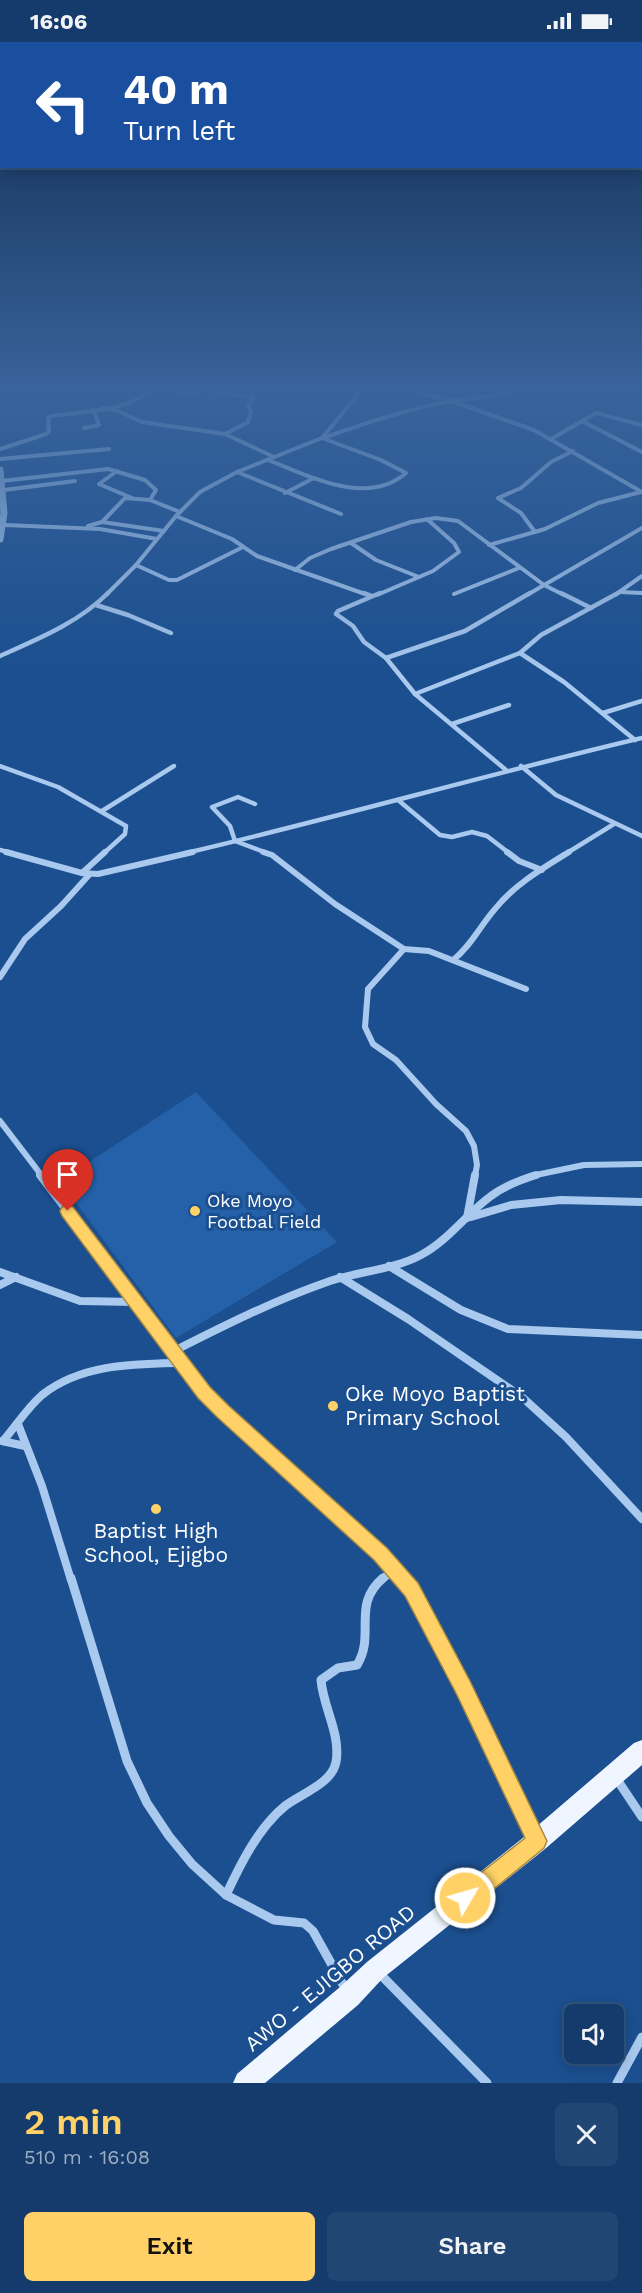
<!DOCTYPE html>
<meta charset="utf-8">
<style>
:root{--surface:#143b6b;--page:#214673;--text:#f1f3f6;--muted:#9dadc1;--line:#33557e;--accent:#ffd166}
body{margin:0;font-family:"Work Sans",sans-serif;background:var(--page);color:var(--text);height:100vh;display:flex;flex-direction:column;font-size:22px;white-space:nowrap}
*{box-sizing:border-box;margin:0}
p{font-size:20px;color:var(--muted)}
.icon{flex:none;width:33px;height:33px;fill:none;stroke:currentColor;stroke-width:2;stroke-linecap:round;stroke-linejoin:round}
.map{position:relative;height:2041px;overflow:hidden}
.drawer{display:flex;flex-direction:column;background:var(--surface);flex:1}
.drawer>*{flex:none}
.hud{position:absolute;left:0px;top:0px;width:642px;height:126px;box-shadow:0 3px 15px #0003,0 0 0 2px var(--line);background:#1a4fa0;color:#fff;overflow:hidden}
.controls{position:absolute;left:564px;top:1962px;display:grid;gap:12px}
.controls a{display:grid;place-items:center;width:60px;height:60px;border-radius:9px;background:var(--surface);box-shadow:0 3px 15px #0003,0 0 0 2px var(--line);font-size:30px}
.pin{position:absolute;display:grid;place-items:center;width:51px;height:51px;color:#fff;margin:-62px -26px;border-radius:50% 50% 50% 0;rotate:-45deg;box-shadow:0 0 6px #0007}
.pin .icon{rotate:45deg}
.me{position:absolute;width:66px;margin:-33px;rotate:52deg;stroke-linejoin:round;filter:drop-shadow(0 0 4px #0008)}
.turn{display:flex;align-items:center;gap:21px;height:126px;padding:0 24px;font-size:27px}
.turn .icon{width:78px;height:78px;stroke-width:2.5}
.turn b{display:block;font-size:42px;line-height:51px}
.round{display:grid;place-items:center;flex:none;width:63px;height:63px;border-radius:9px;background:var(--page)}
.summary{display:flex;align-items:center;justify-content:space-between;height:102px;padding:0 24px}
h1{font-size:36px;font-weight:600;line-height:45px;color:var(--accent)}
.button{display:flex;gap:12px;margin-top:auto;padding:12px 24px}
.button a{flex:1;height:69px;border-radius:9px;background:var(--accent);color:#111;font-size:24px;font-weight:600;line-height:69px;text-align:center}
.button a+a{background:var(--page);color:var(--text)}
.status{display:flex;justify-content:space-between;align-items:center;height:42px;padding:0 30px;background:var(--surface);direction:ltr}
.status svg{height:16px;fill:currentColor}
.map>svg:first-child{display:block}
.green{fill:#2461a8}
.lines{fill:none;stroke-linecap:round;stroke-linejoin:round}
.minor-far4{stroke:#a9c9ee;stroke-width:4}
.minor-far3{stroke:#a9c9ee;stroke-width:4.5}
.minor-far2{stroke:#a9c9ee;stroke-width:6}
.minor-far1{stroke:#a9c9ee;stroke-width:8}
.minor{stroke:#a9c9ee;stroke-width:9}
.tertiary{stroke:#a9c9ee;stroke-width:7}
.primary{fill:#f0f6ff;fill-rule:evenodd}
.route{fill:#ffd166;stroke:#a68842;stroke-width:1.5}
.poi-dot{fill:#ffd166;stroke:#1b4f8f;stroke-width:2}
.labels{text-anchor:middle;stroke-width:6;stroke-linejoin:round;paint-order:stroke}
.poi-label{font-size:18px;fill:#fff;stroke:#1b4f8f;text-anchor:start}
.near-poi-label{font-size:21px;fill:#fff;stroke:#1b4f8f;text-anchor:start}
.near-street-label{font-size:21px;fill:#fff;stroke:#1b4f8f}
</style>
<div class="status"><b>16:06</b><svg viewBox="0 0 49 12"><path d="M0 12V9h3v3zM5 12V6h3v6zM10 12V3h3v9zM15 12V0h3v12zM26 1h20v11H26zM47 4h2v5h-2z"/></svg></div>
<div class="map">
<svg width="642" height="2041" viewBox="0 0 642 2041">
<rect width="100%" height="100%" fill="#1b4f8f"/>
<polygon class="green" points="196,1050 337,1200 176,1296 60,1139"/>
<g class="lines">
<g class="minor-far4">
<polyline points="154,345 167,345 184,352 218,345"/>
<polyline points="400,345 451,359 534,388 642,450"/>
<polyline points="208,348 224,352 254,354 248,364 251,369 248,380 225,392"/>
<polyline points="103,366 118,369 142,380 225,392 274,415"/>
<polyline points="582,379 642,410"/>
<polyline points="84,386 99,383 93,367"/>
<path d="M 326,395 C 365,381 405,368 446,360 C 472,355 498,356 523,345"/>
<polyline points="551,397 596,371 642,383"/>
<path d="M 0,407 L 46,392 L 49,389 L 48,376 L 51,374 C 84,369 130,370 154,345"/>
<polyline points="0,417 109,407"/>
<path d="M 268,418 C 309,434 367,465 406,431 L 381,418 L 322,396"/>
<polyline points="117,429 99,442 132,456"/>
<polyline points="237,430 341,472"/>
<polyline points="2,439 108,427 145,438 156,448 150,458"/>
<polyline points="4,448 75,439"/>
<polyline points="285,451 314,436"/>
<polyline points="176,474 232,497 257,514 368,553"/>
<polyline points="102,480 125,456 150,458 180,470"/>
<polyline points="5,483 100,487 157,497"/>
<polyline points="88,484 102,480 164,489"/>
<polyline points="535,490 521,471 498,456 521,446 551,420 573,409"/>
<polyline points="351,501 376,518 419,535"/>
<polyline points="489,503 545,487 598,461 641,450"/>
<polyline points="136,523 169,538 177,538 243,505"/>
<polyline points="295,528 310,516 331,507 411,480 436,476 458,479 544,543 564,553"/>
<polyline points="620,550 642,551"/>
<polyline points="454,552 519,526"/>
<polyline points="106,553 136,523 176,474 200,450 237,430 322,396 364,345"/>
<polyline points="377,553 433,529 459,510 454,501 427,477"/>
<polyline points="527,553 642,486"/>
<polyline points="615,553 642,534"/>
</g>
<g class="minor-far3">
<polyline points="364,551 372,554"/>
<polyline points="380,551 338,569 336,572 353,584 364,600 386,616 415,652 506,728"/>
<polyline points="561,551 591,566"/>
<polyline points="96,563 128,573 171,591"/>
<polyline points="520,611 564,640 635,698"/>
<path d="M 0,614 C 38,597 78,581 108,551"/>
<polyline points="386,616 465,589 530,551"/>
<polyline points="415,652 520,611 541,593 618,551"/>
<polyline points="603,671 642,659"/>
<polyline points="452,682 509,663"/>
<polyline points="0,724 58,745 126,784 125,792 104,811"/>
<polyline points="521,724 556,753 642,794"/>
<polyline points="398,758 440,793 452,795 472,790 487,794 509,811"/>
<polyline points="255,762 238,755 212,765 230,784 235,799 267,811"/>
<polyline points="102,769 174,724"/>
<polyline points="0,808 12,811"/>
<path d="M 186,811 C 339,775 489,732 642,696"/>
<polyline points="567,811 614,782"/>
</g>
<g class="minor-far2">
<polyline points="6,810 82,831 98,832 193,810"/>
<polyline points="263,810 272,813 335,862 404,907 429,909 526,947"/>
<polyline points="507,810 519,819 542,828"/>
<polyline points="82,831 105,810"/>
<polyline points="404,907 368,947 365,985 373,1002 396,1018 436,1062 466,1089 474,1104 477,1123 475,1134"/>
<path d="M 453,918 C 471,904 480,884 495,867 C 514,843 543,826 569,810"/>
<polyline points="0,935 25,897 61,864 89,833"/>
<polyline points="0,1079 42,1134"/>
<polyline points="531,1134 584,1123 642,1122"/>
</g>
<g class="minor-far1">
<polyline points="40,1133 204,1350 223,1370 381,1512 402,1538"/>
<polyline points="471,1175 511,1163 561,1158 642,1160"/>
<polyline points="467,1176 475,1133"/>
<polyline points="389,1224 461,1268 508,1287 642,1293"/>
<polyline points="0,1230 80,1259 135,1260"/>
<polyline points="340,1235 408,1277 522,1355 566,1395 642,1477"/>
<polyline points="0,1243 16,1235"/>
<path d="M 172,1310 C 223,1284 275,1258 330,1239 C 360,1229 393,1228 421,1213 C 449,1198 466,1172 491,1154 C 504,1144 520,1138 536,1133"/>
<polyline points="18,1382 42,1444 71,1538"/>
<polyline points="2,1399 25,1404"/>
<path d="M 3,1399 C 16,1384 27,1366 42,1353 C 81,1322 133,1322 180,1321"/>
<polyline points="381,1538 395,1527"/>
</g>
<g class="minor">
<polyline points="71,1536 127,1719 147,1761 169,1794 192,1822 226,1853 274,1878 304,1881 313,1889 346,1948"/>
<polyline points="401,1536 411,1548 463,1646 535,1794"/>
<polyline points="616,1736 642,1775"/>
<path d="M 226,1853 C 240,1823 258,1786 285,1764 C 300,1752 332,1742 336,1720 C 341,1692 323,1665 321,1638 L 338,1626 L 357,1623 C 376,1593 351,1563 383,1536"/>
<polyline points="378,1930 487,2041"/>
<polyline points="617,2041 642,1995"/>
</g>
<polyline class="tertiary" points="0,428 4,471 0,497"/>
<polygon class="primary" points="642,1698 642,1723 545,1807 383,1936 358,1963 265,2041 233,2041 237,2032 340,1945 367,1920 529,1791 634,1701"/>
</g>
<linearGradient id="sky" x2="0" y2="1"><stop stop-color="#0f2b4f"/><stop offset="0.55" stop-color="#39639b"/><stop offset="1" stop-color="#39639b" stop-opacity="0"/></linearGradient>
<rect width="642" height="631" fill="url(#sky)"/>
<polygon class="route" points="68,1163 73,1165 210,1345 229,1364 387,1506 418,1541 470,1639 547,1799 544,1806 473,1864 465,1867 458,1864 455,1856 458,1849 525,1796 457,1653 405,1554 374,1518 217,1375 198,1356 62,1174 60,1169 62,1165"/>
<g class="poi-dot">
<circle cx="195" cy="1169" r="6"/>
<circle cx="333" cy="1364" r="6"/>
<circle cx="156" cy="1467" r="6"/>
</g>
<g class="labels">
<g class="poi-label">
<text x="207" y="1165">Oke Moyo<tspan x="207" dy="21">Footbal Field</tspan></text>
</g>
<g class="near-poi-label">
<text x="345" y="1359">Oke Moyo Baptist<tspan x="345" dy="24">Primary School</tspan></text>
<text x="156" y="1496" text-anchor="middle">Baptist High<tspan x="156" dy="24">School, Ejigbo</tspan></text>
</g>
<g class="near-street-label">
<text transform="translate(330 1936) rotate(-40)" y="7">AWO - EJIGBO ROAD</text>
</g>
</g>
</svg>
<div class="controls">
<a><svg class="icon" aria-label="sound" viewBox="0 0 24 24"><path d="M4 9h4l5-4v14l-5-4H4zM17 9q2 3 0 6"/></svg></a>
</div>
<div class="pin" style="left:68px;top:1169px;background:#d93025"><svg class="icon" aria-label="arrive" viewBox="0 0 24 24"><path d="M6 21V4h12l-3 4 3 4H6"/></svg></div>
<svg class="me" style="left:465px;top:1856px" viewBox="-20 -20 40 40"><circle r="17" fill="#ffd166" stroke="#fff" stroke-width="3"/><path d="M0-11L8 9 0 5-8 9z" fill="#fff"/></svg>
<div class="hud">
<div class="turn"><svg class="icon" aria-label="left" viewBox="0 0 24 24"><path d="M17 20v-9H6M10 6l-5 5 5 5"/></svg><div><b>40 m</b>Turn left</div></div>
</div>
</div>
<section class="drawer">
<div class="summary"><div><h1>2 min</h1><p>510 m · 16:08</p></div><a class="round"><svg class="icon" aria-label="close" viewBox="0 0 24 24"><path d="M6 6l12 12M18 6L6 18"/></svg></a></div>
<div class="button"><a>Exit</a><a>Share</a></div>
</section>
